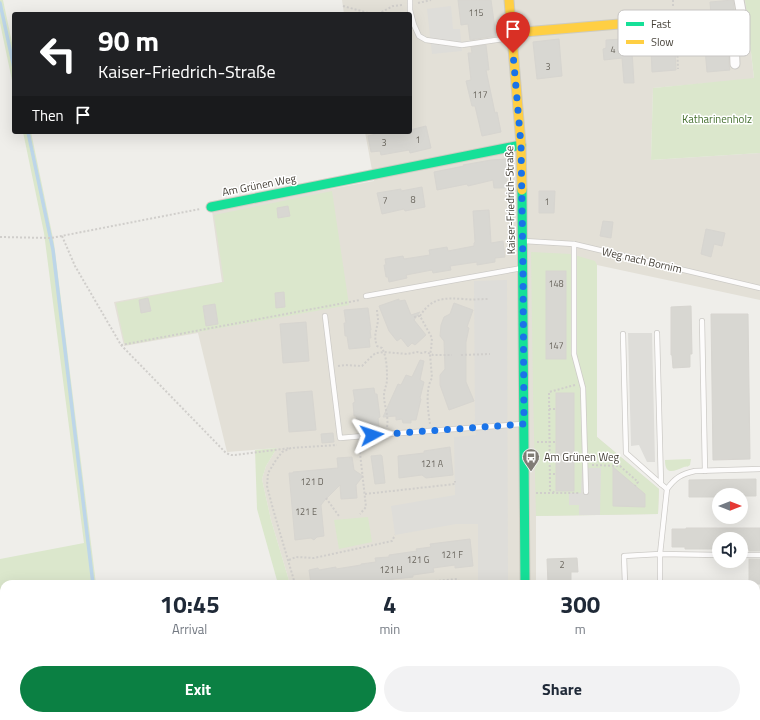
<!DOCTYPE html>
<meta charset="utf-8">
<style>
:root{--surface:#fff;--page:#f2f2f3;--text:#1f2937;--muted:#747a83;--accent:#0b8043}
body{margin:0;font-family:"Titillium Web",sans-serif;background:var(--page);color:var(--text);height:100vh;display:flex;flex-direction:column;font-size:15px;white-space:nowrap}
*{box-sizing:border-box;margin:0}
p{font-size:13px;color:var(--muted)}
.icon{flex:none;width:22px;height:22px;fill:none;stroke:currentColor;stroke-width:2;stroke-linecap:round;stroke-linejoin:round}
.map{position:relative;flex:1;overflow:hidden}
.panel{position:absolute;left:0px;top:580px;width:760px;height:140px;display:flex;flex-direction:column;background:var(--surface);border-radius:12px 12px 0 0;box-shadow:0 4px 16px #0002}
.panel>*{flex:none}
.hud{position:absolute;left:12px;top:12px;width:400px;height:122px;border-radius:4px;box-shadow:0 4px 16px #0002;background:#202124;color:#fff;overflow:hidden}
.needle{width:26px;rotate:90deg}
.tools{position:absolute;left:712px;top:488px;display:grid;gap:8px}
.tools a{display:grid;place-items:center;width:36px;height:36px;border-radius:50%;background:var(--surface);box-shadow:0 4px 16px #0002;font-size:20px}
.pin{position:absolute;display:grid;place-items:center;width:34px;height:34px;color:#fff;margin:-41px -17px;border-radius:50% 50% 50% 0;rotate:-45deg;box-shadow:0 0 4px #0007}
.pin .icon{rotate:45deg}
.me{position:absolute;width:44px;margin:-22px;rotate:85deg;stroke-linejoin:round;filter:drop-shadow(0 0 3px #0008)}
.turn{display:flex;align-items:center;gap:14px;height:84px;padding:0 20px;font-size:18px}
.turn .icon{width:52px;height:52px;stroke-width:2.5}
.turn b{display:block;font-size:28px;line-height:34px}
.then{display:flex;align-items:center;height:38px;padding:0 20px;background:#0003;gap:8px;font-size:15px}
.eta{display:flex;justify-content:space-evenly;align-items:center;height:68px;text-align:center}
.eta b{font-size:24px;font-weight:700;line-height:28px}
.cta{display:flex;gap:8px;margin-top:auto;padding:8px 20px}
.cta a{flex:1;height:46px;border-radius:24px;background:var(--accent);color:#fff;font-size:16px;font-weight:700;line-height:46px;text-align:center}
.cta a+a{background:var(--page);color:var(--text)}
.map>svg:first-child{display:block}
.residential{fill:#e3e0d7}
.green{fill:#dbe7cc;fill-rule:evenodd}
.parking{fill:#deddd9}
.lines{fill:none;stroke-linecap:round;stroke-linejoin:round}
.stream{stroke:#bdd6e9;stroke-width:3.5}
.building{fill:#d8d7d2;stroke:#d7d5d0}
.lane-casing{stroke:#cdcbc7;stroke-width:6}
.street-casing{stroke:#cdcbc7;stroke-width:11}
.fast-casing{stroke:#cdcbc1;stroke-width:11}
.slow-casing{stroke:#cdcbc1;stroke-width:11}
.path{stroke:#d0cecb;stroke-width:2;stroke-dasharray:2 2;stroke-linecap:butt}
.lane{stroke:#fdfcfc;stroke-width:4.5}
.street{stroke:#fdfcfc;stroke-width:9}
.fast{stroke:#16e098;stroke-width:9}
.slow{stroke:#ffcf43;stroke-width:9}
.route{stroke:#1a73e8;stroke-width:7;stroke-dasharray:0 12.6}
.labels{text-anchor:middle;stroke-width:3;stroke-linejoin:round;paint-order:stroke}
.number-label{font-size:9px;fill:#6a665e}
.park-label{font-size:11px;fill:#45702f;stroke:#fff}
.street-label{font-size:11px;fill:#443f36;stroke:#fff}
.poi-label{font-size:11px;fill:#443f36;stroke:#fff;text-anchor:start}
.key{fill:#fff;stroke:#c7c5c3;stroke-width:1}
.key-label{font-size:11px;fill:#443f36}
</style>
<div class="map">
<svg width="760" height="720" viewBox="0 0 760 720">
<rect width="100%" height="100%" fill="#efeeea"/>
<g class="residential">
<polygon points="342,0 745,0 754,79 653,88 651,160 760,153 760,300 597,265 597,437 659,489 658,514 536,516 536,584 290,584 271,520 262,479 266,466 277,448 227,452 198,333 124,346 114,302 222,282 212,211 374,181 365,132 410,132 410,14 344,14"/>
<polygon points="327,716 537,716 537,720 328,720"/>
</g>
<g class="green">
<polygon points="0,0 3,0 14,52 14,90 0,23"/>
<polygon points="745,0 760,0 760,153 651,160 653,88 754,78"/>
<polygon points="23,132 31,132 54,243 96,584 4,584 4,716 112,716 113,720 0,720 0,559 84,543 44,233"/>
<polygon points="332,191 349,305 125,345 116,303 224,282 214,215"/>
<path d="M 531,252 L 571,254 L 595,261 L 597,265 L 597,437 L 659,489 L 658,514 L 536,516 L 533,393 ZM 546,271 L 566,271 L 566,358 ZM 556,393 L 574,393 L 574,491 L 556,491 Z"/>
<polygon points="277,448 266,466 262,479 271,520 290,584 278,584 257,509 255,450"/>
<path d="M 691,459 L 690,465 C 684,469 690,465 684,467 C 674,471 665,476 665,460 Z"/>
<polygon points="368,517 372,542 339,549 334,520"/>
</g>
<g class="parking">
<polygon points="451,6 453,29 460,29 462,51 432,54 427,9"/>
<polygon points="507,280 508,584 478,584 478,524 456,524 395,535 391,506 455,495 454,437 476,435 475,428 474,281"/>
<polygon points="628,333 652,333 655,462 647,462 639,445 631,446"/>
<polygon points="582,468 601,468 600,515 579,515 579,505 569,505 569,493 581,493"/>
</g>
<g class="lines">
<g class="stream">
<polyline points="0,3 14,68"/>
<polyline points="28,132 53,250 93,584"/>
<polyline points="109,716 110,720"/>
</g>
</g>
<g class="building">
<polygon points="458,0 491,0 496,36 470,40 468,24 461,25"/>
<polygon points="733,0 736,28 712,29 710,2"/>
<polygon points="559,39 562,76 537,79 533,42"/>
<polygon points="622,39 623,51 632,51 634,83 624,83 622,58 604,60 603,49 606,48 606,40"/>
<polygon points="486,45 489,70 486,70 495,113 497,112 501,132 482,136 475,106 472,106 466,81 471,80 468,53 472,53 471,47"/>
<polygon points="728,47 729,64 730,70 707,72 705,49"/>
<polygon points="675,48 676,70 652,72 651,49"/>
<polygon points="426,126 431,148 410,153 409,150 381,155 380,151 371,152 368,136 376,134 376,132 410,132 410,130"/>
<polygon points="507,159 507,182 505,182 505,188 494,188 493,180 468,186 467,184 437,190 434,172 464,166 463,165 491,160"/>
<polygon points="422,187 425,207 405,211 404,209 382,214 377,193 401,189 401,191"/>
<polygon points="539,191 555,191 554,213 539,213"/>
<polygon points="288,206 290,216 278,218 277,208"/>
<polygon points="489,210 491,243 503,241 505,257 495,258 495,262 477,265 477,262 450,266 451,270 433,273 432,270 406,275 407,278 389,282 388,277 386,277 384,265 386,265 385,259 403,256 404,259 430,255 429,250 447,247 448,251 474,246 474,243 475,242 473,211"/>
<polygon points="603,221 613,222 611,238 600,236"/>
<polygon points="706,229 725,233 722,246 714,244 711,257 701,254"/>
<rect x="546" y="271" width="20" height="88"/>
<polygon points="284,292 285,307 276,308 275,293"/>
<polygon points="148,298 151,311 141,313 139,300"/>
<polygon points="399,299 399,301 405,300 411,315 420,312 414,320 426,335 415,345 412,343 408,347 401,338 397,341 389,331 379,306"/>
<polygon points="454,303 473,310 467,327 469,328 466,342 466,382 474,401 449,410 440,385 440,375 445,369 444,341 440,336 441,325 444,317 450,314"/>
<polygon points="215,304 218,324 206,326 203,306"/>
<polygon points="691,306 692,354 690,354 690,367 673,368 672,355 671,355 671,307"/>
<polygon points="368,308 371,330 370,330 371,338 369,338 370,347 349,349 347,336 345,336 344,323 346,323 344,310"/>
<polygon points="711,314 748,314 750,459 713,460"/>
<polygon points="306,322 309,361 283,363 280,324"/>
<polygon points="420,360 424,361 420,380 424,382 420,398 421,399 416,420 411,420 411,423 403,423 402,419 396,420 396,416 383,417 398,384 401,385 406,375 412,377"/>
<polygon points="374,388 375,394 377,394 380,417 378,418 379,427 358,429 356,416 354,416 353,403 355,402 353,390"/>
<polygon points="312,391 316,430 289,432 286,393"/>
<rect x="556" y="393" width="18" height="98"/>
<polygon points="333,433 334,442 322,443 321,434"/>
<polygon points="450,447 453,475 426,478 422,475 399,478 398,456 424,453 424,451"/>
<polygon points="381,455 382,456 385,483 375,484 371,456"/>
<polygon points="352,457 354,470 363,476 356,485 357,498 341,499 340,485 324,501 321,505 324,536 317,537 314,540 311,538 295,540 289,473 293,473 293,472 338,468 337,458"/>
<polygon points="613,467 645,494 645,507 613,506"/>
<polygon points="756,479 756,496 741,496 741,495 719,495 719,497 689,497 689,480"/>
<polygon points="686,528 760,528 760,551 749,551 749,549 741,549 741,539 719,539 719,549 685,549 685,547 672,547 672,529 686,529"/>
<polygon points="470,539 473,566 455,568 455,565 433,568 434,572 413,575 413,577 386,580 386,583 376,584 311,584 309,570 318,568 319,570 336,567 336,569 361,565 361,564 376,562 375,558 389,557 389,555 417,551 416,549 431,547 430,544"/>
<polygon points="577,558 578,572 571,572 571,584 548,584 547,559"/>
<rect x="749" y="559" width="11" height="25"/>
</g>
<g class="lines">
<g class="lane-casing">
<g id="lane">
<polyline points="410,0 410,10 414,25 419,36 426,40 462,45 510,38"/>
<polyline points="524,241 574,244 760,288"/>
<polyline points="574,244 574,354 583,388 586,492"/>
<polyline points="366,296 522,268"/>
<polyline points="325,316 340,438 387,434 522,424"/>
<polyline points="702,321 705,471"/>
<polyline points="657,333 661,484 667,489"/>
<polyline points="623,334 626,453 661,484"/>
<polyline points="741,555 760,555"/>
<polyline points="625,584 624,556 660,554 719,555"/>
<path d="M 660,584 L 660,554 L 667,489 C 675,478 681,474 695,471 L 760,469"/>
<polyline points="557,716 557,720"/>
<polyline points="660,716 660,720"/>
</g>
</g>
<g class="street-casing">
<polyline id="street" points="735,64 734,39 744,28 739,0"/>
</g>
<g class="fast-casing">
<g id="fast">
<polyline points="522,190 525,584"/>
<polyline points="211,207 521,145"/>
<polyline points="526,716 526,720"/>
</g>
</g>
<g class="slow-casing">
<g id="slow">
<polyline points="509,0 521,145 522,190"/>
<polyline points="512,33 679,19"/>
</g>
</g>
<g class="path">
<polyline points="673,0 673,8"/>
<polyline points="418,3 431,0"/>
<polyline points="343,6 372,14"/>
<polyline points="378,14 393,6 402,5"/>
<polyline points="690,18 711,17"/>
<polyline points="675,32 677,44 678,69"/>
<polyline points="62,236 75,266 121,345 226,453 231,455 235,455 291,448"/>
<polyline points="0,237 51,238 200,209"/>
<path d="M 377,310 C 377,313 378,317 378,320 C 377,331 373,334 377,346 L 382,348 C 387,357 387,370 387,379 C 387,385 384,390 384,395 C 384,406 389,416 387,427"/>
<path d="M 420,316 C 432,297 444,298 464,299 C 472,300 481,299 489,299"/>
<path d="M 414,317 L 420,316 L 432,338 L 431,350 L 430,354 L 432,378 C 425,389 428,411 430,424"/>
<polyline points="121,345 360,300"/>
<polyline points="461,355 490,354"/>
<polyline points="338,366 345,365 362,366 373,355 376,353 384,352 407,354 417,352 422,353 426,352 433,355 452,355"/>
<polyline points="575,385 549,392 550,490 555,493 579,493"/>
<polyline points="549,409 556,409"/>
<polyline points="537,442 556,442"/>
<polyline points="359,444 366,507 360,514"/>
<polyline points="592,465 620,466 638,482 635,486"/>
<polyline points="549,474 556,474"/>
<polyline points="536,493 554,493"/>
<polyline points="365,494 455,484 455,481"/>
<polyline points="326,498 339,516"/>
<polyline points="289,560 296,557 314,558 392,541 395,535"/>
<polyline points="295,584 273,509 267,486 268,473 276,460 282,452 291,448 337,445"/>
<polyline points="403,584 457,579 462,584"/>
<polyline points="756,685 760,685"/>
<polyline points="331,716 332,720"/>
<polyline points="501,716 501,720"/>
<polyline points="626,716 626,720"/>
<polyline points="368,720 395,717"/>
</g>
<use href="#lane" class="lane"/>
<use href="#street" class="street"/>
<use href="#fast" class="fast"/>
<use href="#slow" class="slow"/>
</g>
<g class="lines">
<polyline class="route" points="372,435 524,424 523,268 521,145 513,53"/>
</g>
<defs>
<g id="bus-pin" transform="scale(0.9)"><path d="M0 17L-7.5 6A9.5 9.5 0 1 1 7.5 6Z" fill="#807c75" stroke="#fff"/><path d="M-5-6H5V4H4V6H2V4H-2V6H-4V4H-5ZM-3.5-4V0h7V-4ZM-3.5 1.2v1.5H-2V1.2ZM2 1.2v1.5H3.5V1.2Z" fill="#fff"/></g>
</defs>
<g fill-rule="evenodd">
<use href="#bus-pin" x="531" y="457"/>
</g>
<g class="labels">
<g class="number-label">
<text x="476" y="16">115</text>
<text x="613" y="53">4</text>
<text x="548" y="70">3</text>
<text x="480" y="98">117</text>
<text x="418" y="143">1</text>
<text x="384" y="146">3</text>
<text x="413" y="203">8</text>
<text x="385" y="204">7</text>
<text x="547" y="205">1</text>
<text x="556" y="287">148</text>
<text x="556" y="349">147</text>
<text x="432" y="467">121 A</text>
<text x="312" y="485">121 D</text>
<text x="306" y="515">121 E</text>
<text x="452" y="558">121 F</text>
<text x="418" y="563">121 G</text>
<text x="562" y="568">2</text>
<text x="391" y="573">121 H</text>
</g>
<g class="park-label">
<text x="717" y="123">Katharinenholz</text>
</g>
<g class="street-label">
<text transform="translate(259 185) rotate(-11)" y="4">Am Grünen Weg</text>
<text transform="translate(510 200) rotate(-91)" y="4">Kaiser-Friedrich-Straße</text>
<text transform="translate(642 260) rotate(13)" y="4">Weg nach Bornim</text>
</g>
<g class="poi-label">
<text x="544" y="461">Am Grünen Weg</text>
</g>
</g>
<rect x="618" y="10" width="132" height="46" rx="6" class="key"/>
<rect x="626" y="22" width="18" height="4" fill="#16e098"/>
<rect x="626" y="40" width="18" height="4" fill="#ffcf43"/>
<g class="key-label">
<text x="651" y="28">Fast</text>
<text x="651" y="46">Slow</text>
</g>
</svg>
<div class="tools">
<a><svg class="needle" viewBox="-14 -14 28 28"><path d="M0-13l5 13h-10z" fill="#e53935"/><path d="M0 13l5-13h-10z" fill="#747a83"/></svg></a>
<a><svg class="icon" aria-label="sound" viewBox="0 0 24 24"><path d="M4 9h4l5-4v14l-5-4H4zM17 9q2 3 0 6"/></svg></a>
</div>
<div class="pin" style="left:513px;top:53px;background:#d93025"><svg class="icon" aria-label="arrive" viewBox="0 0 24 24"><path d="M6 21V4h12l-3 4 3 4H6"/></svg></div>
<svg class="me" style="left:372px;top:435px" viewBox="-20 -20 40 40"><path d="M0-17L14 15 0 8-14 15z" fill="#1a73e8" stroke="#fff" stroke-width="4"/></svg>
<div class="hud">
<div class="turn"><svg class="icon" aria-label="left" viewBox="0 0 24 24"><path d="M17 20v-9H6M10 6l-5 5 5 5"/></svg><div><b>90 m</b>Kaiser-Friedrich-Straße</div></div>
<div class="then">Then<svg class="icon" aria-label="arrive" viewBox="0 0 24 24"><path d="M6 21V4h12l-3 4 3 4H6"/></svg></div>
</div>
<section class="panel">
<div class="eta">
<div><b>10:45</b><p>Arrival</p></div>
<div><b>4</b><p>min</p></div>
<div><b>300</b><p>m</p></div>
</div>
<div class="cta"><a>Exit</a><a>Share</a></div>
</section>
</div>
